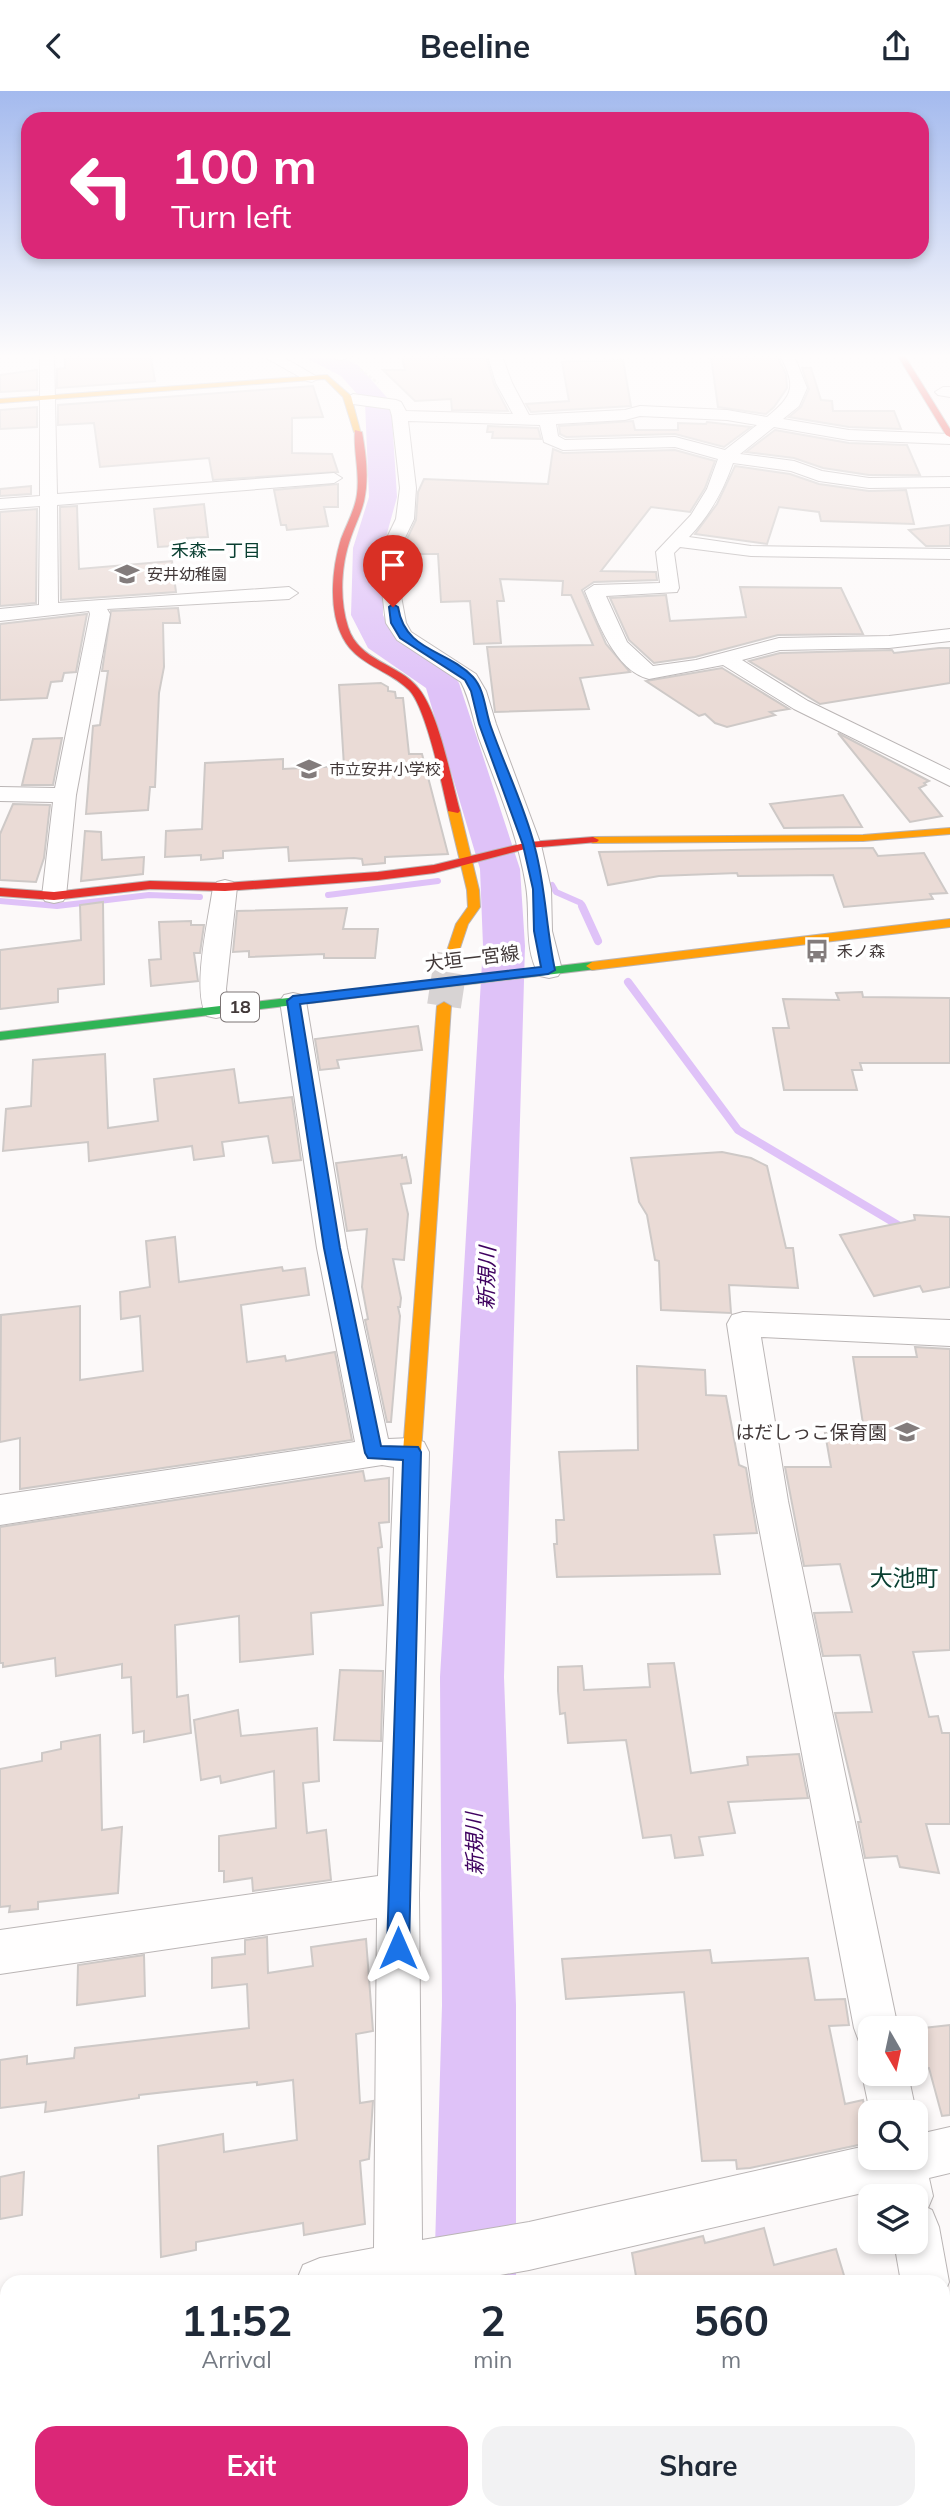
<!DOCTYPE html>
<meta charset="utf-8">
<style>
:root{--surface:#fff;--page:#f2f2f3;--text:#1f2937;--muted:#747a83;--accent:#db2777}
body{margin:0;font-family:Mulish,"Noto Sans JP",sans-serif;background:var(--page);color:var(--text);height:100vh;display:flex;flex-direction:column;font-size:26px;white-space:nowrap}
*{box-sizing:border-box;margin:0}
p{font-size:23px;color:var(--muted)}
.icon{flex:none;width:38px;height:38px;fill:none;stroke:currentColor;stroke-width:2;stroke-linecap:round;stroke-linejoin:round}
.map{position:relative;flex:1;overflow:hidden}
.drawer{position:absolute;left:0px;top:2184px;width:950px;height:245px;display:flex;flex-direction:column;background:var(--surface);border-radius:21px 21px 0 0;box-shadow:0 4px 10px #0003}
.drawer>*{flex:none}
.banner{position:absolute;left:21px;top:21px;width:908px;height:147px;border-radius:21px;box-shadow:0 4px 10px #0003;background:#db2777;color:#fff;overflow:hidden}
.needle{width:46px;rotate:171deg}
.controls{position:absolute;left:858px;top:1925px;display:grid;gap:14px}
.controls a{display:grid;place-items:center;width:70px;height:70px;border-radius:14px;background:var(--surface);box-shadow:0 4px 10px #0003;font-size:35px}
.pin{position:absolute;display:grid;place-items:center;width:60px;height:60px;color:#fff;margin:-72px -30px;border-radius:50% 50% 50% 0;rotate:-45deg;box-shadow:0 0 7px #0007}
.pin .icon{rotate:45deg}
.me{position:absolute;width:77px;margin:-38px;rotate:0deg;stroke-linejoin:round;filter:drop-shadow(0 0 5px #0008)}
.turn{display:flex;align-items:center;gap:24px;height:147px;padding:0 35px;font-size:32px}
.turn .icon{width:91px;height:91px;stroke-width:2.5}
.turn b{display:block;font-size:49px;line-height:60px}
.eta{display:flex;justify-content:space-evenly;align-items:center;height:119px;text-align:center}
.eta b{font-size:42px;font-weight:700;line-height:49px}
.button{display:flex;gap:14px;margin-top:auto;padding:14px 35px}
.button a{flex:1;height:80px;border-radius:21px;background:var(--accent);color:#fff;font-size:28px;font-weight:700;line-height:80px;text-align:center}
.button a+a{background:var(--page);color:var(--text)}
header{display:flex;justify-content:space-between;align-items:center;height:91px;padding:0 35px;background:var(--surface);font-size:32px;font-weight:700}
.map>svg:first-child{display:block}
.lines{fill:none;stroke-linecap:round;stroke-linejoin:round}
.stream-far1{stroke:#dfc2f8;stroke-width:6}
.stream{stroke:#dfc2f8;stroke-width:8}
.river{fill:#dfc2f8;fill-rule:evenodd}
.building{fill:#eadbd6;stroke:#cec9c7;stroke-width:2}
.secondary-tunnel{stroke:#d7d3d3;stroke-width:34;stroke-dasharray:34 17;stroke-linecap:butt}
.street-casing{stroke:#bab5b5;stroke-width:2}
.fast-casing{stroke:#bab5b5;stroke-width:2}
.slow-casing{stroke:#bab5b5;stroke-width:2}
.jam-casing{stroke:#bab5b5;stroke-width:2}
.path-far1{stroke:#dcdada;stroke-width:2.5;stroke-dasharray:3.5 2;stroke-linecap:butt}
.path{stroke:#dcdada;stroke-width:6;stroke-dasharray:10 5;stroke-linecap:butt}
.street{fill:#fffefe;fill-rule:evenodd}
.fast{fill:#30b455;fill-rule:evenodd}
.slow{fill:#ff9f0a;fill-rule:evenodd}
.jam{fill:#e5322d;fill-rule:evenodd}
.route{fill:#1a73e8;stroke:#114b97;stroke-width:2}
.labels{text-anchor:middle;stroke-width:7;stroke-linejoin:round;paint-order:stroke}
.far-poi-label{font-size:16px;fill:#423939;stroke:#fff;text-anchor:start}
.far-neighbourhood-label{font-size:18px;fill:#0a4032;stroke:#fff}
.shield{fill:#fff;stroke:#7b7474;stroke-width:2}
.shield-label{font-size:18px;font-weight:bold;fill:#423939}
.street-label{font-size:19px;fill:#423939;stroke:#fff}
.poi-label{font-size:19px;fill:#423939;stroke:#fff;text-anchor:end}
.water-label{font-size:21px;font-style:italic;fill:#3e015f;stroke:#fff}
.quarter-label{font-size:23px;fill:#0a4032;stroke:#fff}
</style>
<header><svg class="icon" aria-label="back" viewBox="0 0 24 24"><path d="M15 5l-7 7 7 7"/></svg>Beeline<svg class="icon" aria-label="share" viewBox="0 0 24 24"><path d="M12 15V3M7 8l5-5 5 5M5 13v7h14v-7"/></svg></header>
<div class="map">
<svg width="950" height="2429" viewBox="0 0 950 2429">
<rect width="100%" height="100%" fill="#fcf9f9"/>
<g class="lines">
<g class="stream-far1">
<polyline points="552,794 556,801 581,812 583,817"/>
<polyline points="328,804 438,790"/>
<polyline points="0,810 57,815 149,804 200,806"/>
</g>
<g class="stream">
<polyline points="582,815 598,850"/>
<polyline points="628,891 738,1039 903,1137"/>
</g>
<g class="river">
<polygon points="303,262 334,262 359,275 391,311 397,406 383,457 383,524 393,544 454,585 459,592 520,778 525,855 504,1586 516,1914 516,2191 434,2191 442,1914 440,1586 483,855 480,778 426,597 368,557 351,524 353,457 369,406 365,312 341,285 306,267"/>
<polygon points="428,2422 516,2422 515,2429 427,2429"/>
</g>
</g>
<g class="building">
<polygon points="123,262 150,262 155,290 57,297 57,278 65,277 65,266"/>
<polygon points="445,265 445,267 486,266 494,293 508,320 452,319 451,308 415,310 383,279 405,279 402,266"/>
<polygon points="777,265 786,283 787,297 774,316 766,323 718,316 711,266"/>
<polygon points="623,269 631,315 531,321 526,313 569,310 562,271"/>
<polygon points="802,277 811,277 821,309 832,310 833,320 894,320 901,338 849,336 789,326 801,316 809,298"/>
<polygon points="37,279 37,299 0,301 0,284"/>
<polygon points="313,295 323,326 292,327 292,362 332,363 338,381 213,389 209,367 100,376 94,332 58,334 58,314"/>
<polygon points="37,316 37,336 0,338 0,319"/>
<polygon points="633,330 635,339 678,339 678,332 706,333 707,331 751,336 724,356 675,343 566,346 560,343 559,335"/>
<polygon points="488,335 538,337 541,348 492,347 493,341 487,341"/>
<polygon points="775,339 849,352 907,354 920,384 869,384 823,377 794,367 746,361"/>
<polygon points="553,358 563,362 675,359 715,370 705,397 690,421 651,416 601,480 656,481 657,489 594,491 582,499 606,553 630,581 580,587 589,618 495,621 487,556 593,554 571,504 562,504 563,490 500,488 504,510 497,510 501,552 474,553 470,510 441,511 438,463 404,463 407,448 416,429 418,401 424,388 548,393"/>
<polygon points="735,375 790,383 819,393 869,400 906,399 914,433 821,430 819,421 779,416 767,453 695,443 717,413"/>
<polygon points="338,393 338,416 324,416 328,435 287,439 286,434 281,434 274,399"/>
<polygon points="31,395 31,403 0,405 0,398"/>
<polygon points="204,413 208,446 187,447 188,454 158,456 154,418"/>
<polygon points="77,415 79,478 172,470 176,501 61,509 60,416"/>
<polygon points="37,418 36,512 0,515 0,421"/>
<polygon points="950,434 950,455 926,455 909,439"/>
<polygon points="740,496 841,497 863,543 778,544 695,566 654,572 629,549 610,507 666,504 670,530 746,526"/>
<polygon points="178,517 180,532 163,532 164,576 159,602 155,696 150,696 148,719 86,723 93,635 100,634 108,580 102,580 111,520"/>
<polygon points="87,523 76,581 64,582 62,590 51,591 47,607 0,609 0,533"/>
<polygon points="939,557 950,557 950,592 820,613 749,570 780,562 892,559 894,562"/>
<polygon points="722,577 789,618 770,621 775,624 727,636 715,632 705,623 699,625 646,590"/>
<polygon points="381,592 388,596 388,600 395,601 396,607 403,607 409,663 422,663 448,763 385,766 385,772 363,774 362,768 354,767 289,770 288,756 223,760 223,767 201,769 201,764 165,766 166,740 202,738 205,672 283,668 283,678 344,675 339,594"/>
<polygon points="838,642 929,690 924,692 926,694 919,697 942,725 910,731"/>
<polygon points="62,647 53,694 22,694 33,648"/>
<polygon points="843,704 862,736 784,737 770,713"/>
<polygon points="13,713 50,714 44,767 36,791 0,789 0,743"/>
<polygon points="85,740 101,741 102,769 144,766 143,783 81,790"/>
<polygon points="873,757 878,765 924,762 947,802 930,803 933,808 844,816 833,784 738,785 737,782 659,785 608,794 599,761"/>
<polygon points="103,811 104,893 58,898 58,911 0,918 0,859 81,849 80,814"/>
<polygon points="347,817 343,838 378,838 375,867 324,867 324,863 249,866 249,860 233,861 237,820"/>
<polygon points="191,830 191,834 204,834 200,862 194,862 198,890 151,895 149,869 161,868 159,831"/>
<polygon points="862,901 863,906 950,907 950,972 860,972 862,979 852,979 857,999 784,999 773,937 789,937 783,908 839,909 836,902"/>
<polygon points="418,935 422,959 337,969 339,977 320,979 315,948"/>
<polygon points="105,963 108,1037 158,1030 154,988 234,978 239,1012 292,1006 301,1069 273,1072 268,1045 222,1051 224,1065 194,1069 192,1055 89,1070 88,1051 3,1060 6,1018 31,1015 33,969"/>
<polygon points="722,1061 751,1067 767,1075 786,1157 793,1157 798,1197 729,1194 731,1222 661,1219 659,1170 655,1169 647,1124 639,1111 631,1067"/>
<polygon points="402,1064 402,1067 406,1066 411,1089 411,1092 401,1093 408,1123 404,1169 393,1168 401,1207 400,1216 398,1216 400,1225 391,1331 387,1331 365,1229 368,1228 362,1196 367,1138 347,1140 336,1072"/>
<polygon points="914,1124 950,1126 950,1196 923,1201 920,1195 874,1205 840,1144 915,1129"/>
<polygon points="175,1146 179,1191 282,1176 283,1180 305,1177 309,1204 241,1214 247,1271 285,1265 286,1270 335,1261 352,1349 20,1398 20,1347 0,1351 1,1224 80,1215 80,1289 143,1280 140,1225 121,1228 120,1201 150,1196 146,1150"/>
<polygon points="915,1256 950,1258 950,1559 913,1561 929,1626 938,1625 942,1642 950,1642 950,1733 926,1733 939,1782 900,1776 897,1765 865,1767 858,1731 861,1731 835,1622 872,1621 860,1564 823,1565 814,1522 852,1521 840,1473 804,1475 785,1376 831,1376 825,1342 837,1342 835,1333 863,1333 853,1266 917,1266"/>
<polygon points="637,1275 705,1279 706,1304 726,1305 739,1374 746,1377 757,1442 714,1444 720,1483 557,1486 554,1453 557,1453 556,1429 564,1429 559,1361 638,1359"/>
<polygon points="363,1380 365,1390 389,1387 389,1431 379,1432 382,1456 378,1457 383,1514 311,1522 313,1563 240,1571 239,1525 175,1534 177,1606 188,1604 191,1642 144,1651 144,1640 133,1642 131,1586 122,1587 122,1573 56,1585 55,1567 3,1576 3,1572 0,1572 0,1436"/>
<polygon points="674,1572 691,1682 748,1674 747,1666 799,1663 808,1707 728,1711 735,1742 699,1746 703,1764 675,1767 671,1744 643,1747 626,1649 568,1652 565,1622 560,1623 558,1600 558,1576 582,1575 584,1599 650,1596 648,1573"/>
<polygon points="340,1579 383,1580 381,1650 334,1649"/>
<polygon points="238,1619 241,1645 317,1637 319,1690 303,1692 307,1742 326,1739 331,1789 253,1800 252,1787 224,1791 224,1780 219,1780 219,1745 276,1737 274,1680 221,1692 220,1685 201,1689 194,1629"/>
<polygon points="100,1644 102,1739 122,1736 118,1802 38,1811 38,1818 9,1821 10,1815 0,1816 0,1678 42,1670 42,1662 61,1658 61,1651"/>
<polygon points="267,1846 268,1882 313,1875 311,1856 366,1848 373,1940 356,1943 360,2012 373,2010 369,2068 360,2070 365,2133 304,2144 303,2132 196,2151 196,2159 161,2166 158,2055 223,2043 224,2061 297,2049 293,1989 257,1994 257,1991 139,2004 139,2007 45,2021 46,2011 0,2017 0,1969 27,1965 27,1973 74,1967 75,1957 249,1937 247,1893 212,1897 212,1867 245,1863 245,1849"/>
<polygon points="710,1859 712,1872 808,1867 815,1909 845,1908 849,1934 829,1935 845,2013 863,2009 870,2042 860,2045 863,2053 750,2077 737,2078 736,2069 702,2070 684,1901 566,1908 562,1868"/>
<polygon points="144,1864 145,1905 77,1914 78,1874"/>
<polygon points="950,1934 950,2024 942,2025 929,1977 915,1978 915,1938"/>
<polygon points="24,2081 22,2124 0,2128 0,2086"/>
<polygon points="764,2137 774,2174 836,2158 846,2191 637,2191 632,2162 703,2145 705,2152"/>
</g>
<g class="lines">
<polyline class="secondary-tunnel" points="444,915 452,863"/>
<g class="street-casing">
<g id="street">
<polygon points="40,262 54,262 57,403 334,382 342,387 334,392 57,414 58,512 289,496 298,502 289,508 107,518 110,523 76,704 66,805 63,810 54,812 45,810 42,805 53,711 0,710 0,696 55,697 90,523 89,520 0,530 0,518 39,514 40,415 0,418 0,408 40,405"/>
<polygon points="257,262 276,262 319,287 312,291 307,290"/>
<polygon points="336,262 360,262 341,269 336,268"/>
<path d="M 487,262 L 501,262 L 512,292 L 529,324 L 625,319 L 640,315 L 727,319 L 767,326 C 795,303 796,295 779,262 L 793,262 L 807,297 L 799,315 L 783,328 L 849,339 L 950,343 L 950,353 L 849,349 L 774,336 L 740,363 L 794,370 L 822,380 L 869,387 L 950,386 L 950,396 L 869,397 L 819,390 L 791,380 L 733,372 C 723,400 710,424 689,446 L 751,455 L 950,458 L 950,468 L 751,465 L 680,456 L 674,462 L 679,497 L 677,501 L 606,505 L 627,551 L 653,575 L 696,569 L 779,547 L 889,545 L 950,538 L 950,550 L 889,557 L 780,559 L 742,569 L 808,610 L 950,679 L 950,695 L 794,618 L 723,574 L 649,588 C 615,580 597,529 585,500 L 594,494 L 660,492 L 656,461 L 691,424 L 707,398 L 718,368 L 675,356 L 563,359 L 544,351 L 540,334 L 408,330 L 416,397 L 414,428 L 400,457 L 403,470 L 400,500 L 406,532 L 411,541 L 476,583 L 486,600 L 496,633 L 541,754 L 551,798 L 552,840 L 562,879 L 558,885 L 549,887 L 540,885 C 523,859 531,824 526,795 C 518,744 497,695 479,647 C 473,628 470,608 461,591 L 397,549 L 386,532 L 382,500 L 385,470 L 382,457 L 396,428 L 400,397 L 392,325 L 390,318 L 353,313 L 345,308 L 353,303 L 396,309 L 401,311 L 406,320 L 513,323 L 496,292 ZM 640,325 L 727,329 L 757,334 L 725,359 L 675,346 L 565,349 L 558,345 L 556,333 L 625,329 Z"/>
<polygon points="943,296 950,296 950,306 938,304 935,301"/>
<path d="M 225,789 L 233,791 L 237,796 L 226,898 L 229,919 L 225,925 L 216,927 L 207,925 C 191,900 209,826 213,796 L 217,791 Z"/>
<polygon points="293,902 302,904 306,910 347,1157 388,1348 412,1347 424,1351 429,1361 419,1803 422,2149 529,2131 870,2054 870,2067 915,2067 915,2044 950,2036 950,2082 929,2087 933,2105 928,2117 932,2119 939,2136 949,2191 943,2206 943,2191 901,2191 894,2151 915,2151 915,2105 885,2105 884,2097 529,2179 461,2191 296,2191 303,2174 320,2167 374,2157 377,1827 0,1883 0,1839 378,1785 394,1376 382,1374 0,1434 0,1404 355,1351 317,1157 280,910 284,904"/>
<polygon points="743,1221 950,1229 950,1255 761,1246 788,1410 898,1937 870,1937 870,1957 860,1953 854,1937 754,1410 727,1233 732,1224"/>
<polygon points="869,1967 870,1983 908,1983 916,2021 915,2023 870,2021 862,1983"/>
<polygon points="7,2215 7,2265 0,2266 0,2216"/>
<polygon points="943,2261 950,2264 950,2348 943,2345"/>
</g>
</g>
<g class="fast-casing">
<polygon id="fast" points="592,871 598,875 596,878 0,949 0,941"/>
</g>
<g class="slow-casing">
<g id="slow">
<polygon points="327,284 351,305 361,343 354,341 343,306 325,288 0,312 0,308"/>
<polygon points="454,717 460,720 479,799 480,816 468,833 458,863 452,867 446,863 456,833 468,816 467,799 448,720"/>
<polygon points="950,737 950,743 863,750 593,752 587,749 593,746 863,744"/>
<polygon points="950,828 950,836 592,879 586,875 592,871"/>
<polygon points="444,911 451,915 421,1361 418,1366 412,1368 406,1366 403,1361 437,915"/>
</g>
</g>
<g class="jam-casing">
<g id="jam">
<polygon points="896,262 903,262 950,338 950,346 946,344"/>
<path d="M 355,339 L 362,341 C 366,364 369,387 364,410 C 361,423 355,434 351,446 C 341,473 339,508 348,536 C 359,571 399,572 419,598 C 439,623 451,688 460,720 L 458,722 L 448,720 C 442,694 426,616 409,599 C 389,579 357,574 343,547 C 328,519 332,477 341,448 C 347,432 355,419 357,403 C 360,381 353,359 355,339 Z"/>
<polygon points="593,746 599,749 597,751 529,757 434,782 378,789 225,800 150,798 54,809 0,805 0,797 54,801 150,790 225,792 378,781 434,774 529,751"/>
</g>
</g>
<polyline class="path-far1" points="360,278 378,292"/>
<polyline class="path" points="413,2422 413,2429"/>
<use href="#street" class="street"/>
<use href="#fast" class="fast"/>
<use href="#slow" class="slow"/>
<use href="#jam" class="jam"/>
</g>
<linearGradient id="sky" x2="0" y2="1"><stop stop-color="#a4baee"/><stop offset="0.44" stop-color="#fefcfc"/><stop offset="1" stop-color="#fefcfc" stop-opacity="0"/></linearGradient>
<rect width="950" height="602" fill="url(#sky)"/>
<path class="route" d="M 393,513 L 398,516 C 405,561 447,558 473,586 C 485,599 485,620 491,636 C 505,676 525,716 535,757 C 546,798 546,838 555,879 L 548,883 L 300,913 L 340,1157 L 381,1355 L 418,1356 L 421,1361 L 409,1857 L 406,1865 L 398,1868 L 391,1865 L 387,1857 L 403,1369 L 368,1367 L 365,1362 L 324,1157 L 287,910 L 293,905 L 541,876 L 534,840 L 533,798 L 523,754 L 479,633 L 471,600 L 465,589 L 400,547 L 391,532 L 389,516 Z"/>
<defs>
<g id="school-bare" transform="scale(1.89)"><path d="M0-5L7-2L0 1L-7-2ZM-4 1L0 2.5L4 1V4Q0 6-4 4Z" fill="#837c7c" stroke="#fff" stroke-width="2.5" paint-order="stroke"/></g>
<g id="bus-bare" transform="scale(1.89)"><path d="M-5-6H5V4H4V6H2V4H-2V6H-4V4H-5ZM-3.5-4V0h7V-4ZM-3.5 1.2v1.5H-2V1.2ZM2 1.2v1.5H3.5V1.2Z" fill="#837c7c" stroke="#fff" stroke-width="2.5" paint-order="stroke"/></g>
</defs>
<g fill-rule="evenodd">
<use href="#school-bare" x="127" y="483"/>
<use href="#school-bare" x="309" y="678"/>
<use href="#bus-bare" x="817" y="860"/>
<use href="#school-bare" x="907" y="1341"/>
</g>
<g class="labels">
<g class="far-poi-label">
<text x="147" y="489">安井幼稚園</text>
<text x="329" y="684">市立安井小学校</text>
<text x="837" y="866">禾ノ森</text>
</g>
<g class="far-neighbourhood-label">
<text x="216" y="466">禾森一丁目</text>
</g>
<rect class="shield" x="221" y="901.5" width="38" height="29" rx="5"/>
<g class="shield-label">
<text x="240" y="922">18</text>
</g>
<g class="street-label">
<text transform="translate(472 867) rotate(-7)" y="7">大垣一宮線</text>
</g>
<g class="poi-label">
<text x="887" y="1348">はだしっこ保育園</text>
</g>
<g class="water-label">
<text transform="translate(487 1187) rotate(-88)" y="7">新規川</text>
<text transform="translate(475 1753) rotate(-91)" y="7">新規川</text>
</g>
<g class="quarter-label">
<text x="904" y="1495">大池町</text>
</g>
</g>
</svg>
<div class="controls">
<a><svg class="needle" viewBox="-14 -14 28 28"><path d="M0-13l5 13h-10z" fill="#e53935"/><path d="M0 13l5-13h-10z" fill="#747a83"/></svg></a>
<a><svg class="icon" aria-label="search" viewBox="0 0 24 24"><circle cx="10" cy="10" r="6"/><path d="M15 15l6 6"/></svg></a>
<a><svg class="icon" aria-label="layers" viewBox="0 0 24 24"><path d="M12 4l9 5-9 5-9-5zM3 14l9 5 9-5"/></svg></a>
</div>
<div class="pin" style="left:393px;top:516px;background:#d93025"><svg class="icon" aria-label="arrive" viewBox="0 0 24 24"><path d="M6 21V4h12l-3 4 3 4H6"/></svg></div>
<svg class="me" style="left:398px;top:1857px" viewBox="-20 -20 40 40"><path d="M0-17L14 15 0 8-14 15z" fill="#1a73e8" stroke="#fff" stroke-width="4"/></svg>
<div class="banner">
<div class="turn"><svg class="icon" aria-label="left" viewBox="0 0 24 24"><path d="M17 20v-9H6M10 6l-5 5 5 5"/></svg><div><b>100 m</b>Turn left</div></div>
</div>
<section class="drawer">
<div class="eta">
<div><b>11:52</b><p>Arrival</p></div>
<div><b>2</b><p>min</p></div>
<div><b>560</b><p>m</p></div>
</div>
<div class="button"><a>Exit</a><a>Share</a></div>
</section>
</div>
